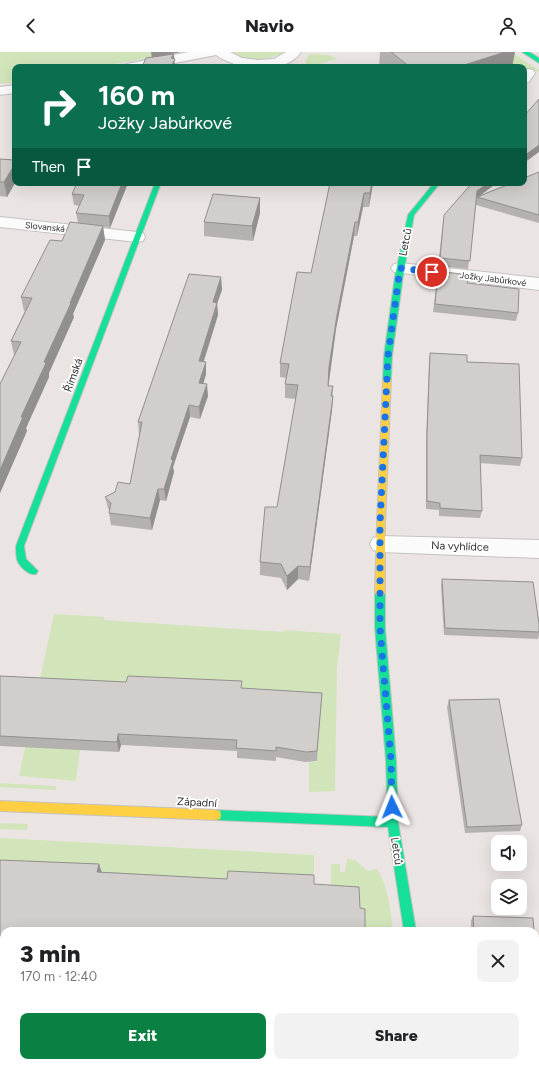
<!DOCTYPE html>
<meta charset="utf-8">
<style>
:root{--surface:#fff;--page:#f2f2f2;--text:#202124;--muted:#757577;--accent:#0b8043}
body{margin:0;font-family:Figtree,sans-serif;background:var(--page);color:var(--text);height:100vh;display:flex;flex-direction:column;font-size:15px;white-space:nowrap}
*{box-sizing:border-box;margin:0}
p{font-size:13px;color:var(--muted)}
.icon{flex:none;width:22px;height:22px;fill:none;stroke:currentColor;stroke-width:2;stroke-linecap:round;stroke-linejoin:round}
.map{position:relative;flex:1;overflow:hidden}
.panel{position:absolute;left:0px;top:875px;width:539px;height:140px;display:flex;flex-direction:column;background:var(--surface);border-radius:12px 12px 0 0;box-shadow:0 4px 16px #0002}
.panel>*{flex:none}
.guide{position:absolute;left:12px;top:12px;width:515px;height:122px;border-radius:8px;box-shadow:0 4px 16px #0002;background:#0b6e4f;color:#fff;overflow:hidden}
.tools{position:absolute;left:491px;top:783px;display:grid;gap:8px}
.tools a{display:grid;place-items:center;width:36px;height:36px;border-radius:8px;background:var(--surface);box-shadow:0 4px 16px #0002;font-size:20px}
.pin{position:absolute;display:grid;place-items:center;width:34px;height:34px;color:#fff;margin:-17px;border:2px solid #fff;border-radius:50%;box-shadow:0 1px 4px #0007}
.me{position:absolute;width:44px;margin:-22px;rotate:358deg;stroke-linejoin:round;filter:drop-shadow(0 0 3px #0008)}
.turn{display:flex;align-items:center;gap:14px;height:84px;padding:0 20px;font-size:18px}
.turn .icon{width:52px;height:52px;stroke-width:2.5}
.turn b{display:block;font-size:28px;line-height:34px}
.then{display:flex;align-items:center;height:38px;padding:0 20px;background:#0003;gap:8px;font-size:15px}
.round{display:grid;place-items:center;flex:none;width:42px;height:42px;border-radius:8px;background:var(--page)}
.headline{display:flex;align-items:center;justify-content:space-between;height:68px;padding:0 20px}
h1{font-size:24px;font-weight:800;line-height:30px}
.button{display:flex;gap:8px;margin-top:auto;padding:8px 20px}
.button a{flex:1;height:46px;border-radius:8px;background:var(--accent);color:#fff;font-size:16px;font-weight:800;line-height:46px;text-align:center}
.button a+a{background:var(--page);color:var(--text)}
header{display:flex;justify-content:space-between;align-items:center;height:52px;padding:0 20px;background:var(--surface);font-size:18px;font-weight:800}
.map>svg:first-child{display:block}
.green{fill:#d2e5ba}
.lines{fill:none;stroke-linecap:round;stroke-linejoin:round}
.street-casing{stroke:#c4c2c3;stroke-width:2}
.fast-casing{stroke:#c4c2c3;stroke-width:2}
.slow-casing{stroke:#c4c2c3;stroke-width:2}
.street{fill:#fcfbfb;fill-rule:evenodd}
.fast{fill:#16e098;fill-rule:evenodd}
.slow{fill:#ffcf43;fill-rule:evenodd}
.wall{fill:#b4b1af}
.shaded-wall{fill:#92908e}
.building{fill:#d1cecb;stroke:#92908e}
.route{stroke:#1a73e8;stroke-width:7;stroke-dasharray:0 12.6}
.labels{text-anchor:middle;stroke-width:3.5;stroke-linejoin:round;paint-order:stroke}
.far-street-label{font-size:9px;fill:#2c2c2c;stroke:#fff}
.street-label{font-size:11px;fill:#2c2c2c;stroke:#fff}
</style>
<header><svg class="icon" aria-label="back" viewBox="0 0 24 24"><path d="M15 5l-7 7 7 7"/></svg>Navio<svg class="icon" aria-label="person" viewBox="0 0 24 24"><circle cx="12" cy="8" r="4"/><path d="M4 21q1-7 8-7t8 7"/></svg></header>
<div class="map">
<svg width="539" height="1015" viewBox="0 0 539 1015">
<rect width="100%" height="100%" fill="#eae5e2"/>
<g class="green">
<polygon points="0,0 182,0 96,15 15,15 15,30 0,32"/>
<path d="M 233,0 L 284,0 C 269,9 247,10 233,0 Z"/>
<polygon points="511,0 539,18 539,20 525,15 512,15"/>
<polygon points="310,2 329,3 337,7 318,12 321,15 306,15 306,6"/>
<polygon points="54,562 104,565 104,568 283,580 284,578 341,582 337,616 335,739 309,740 309,710 317,710 321,651 80,697 76,729 19,724"/>
<polygon points="0,731 56,734 56,738 0,735"/>
<polygon points="0,771 28,772 27,778 0,777"/>
<polygon points="0,786 314,803 314,833 4,879 4,1011 98,1011 98,1015 0,1015"/>
<path d="M 347,807 L 355,808 L 368,819 L 377,817 C 389,835 390,857 393,879 L 363,879 L 331,843 L 331,812 L 340,812 L 340,820 L 345,820 Z"/>
<polygon points="215,1011 390,1011 379,1015 274,1015"/>
</g>
<g class="lines">
<g class="street-casing">
<g id="street">
<path d="M 189,0 L 230,0 L 242,6 L 258,8 L 274,7 L 286,0 L 301,0 C 285,24 236,18 216,3 L 154,15 L 124,15 L 126,12 L 131,11 Z"/>
<polygon points="528,17 533,18 535,21 529,30 524,31 524,18"/>
<polygon points="15,33 15,41 0,43 0,35"/>
<polygon points="0,165 137,180 143,181 145,185 143,189 137,190 0,175"/>
<polygon points="400,211 539,226 539,238 394,220 391,216 394,212"/>
<polygon points="381,484 539,488 539,506 381,500 373,498 370,492 373,486"/>
<rect x="535" y="977" width="4" height="30"/>
<rect x="417" y="1011" width="30" height="4"/>
</g>
</g>
<g class="fast-casing">
<g id="fast">
<polygon points="522,0 529,0 539,6 539,11"/>
<path d="M 155,131 L 161,131 L 24,494 L 26,507 L 38,519 L 36,522 C 30,524 21,516 18,510 C 16,506 16,499 16,494 Z"/>
<polygon points="434,131 440,131 414,163 403,224 392,304 391,327 387,330 383,327 384,304 395,224 408,163"/>
<polygon points="380,537 383,538 385,541 385,576 396,708 398,770 416,879 404,879 388,775 216,768 212,767 211,763 212,759 216,758 388,765 386,708 375,576 375,541 377,538"/>
</g>
</g>
<g class="slow-casing">
<g id="slow">
<polygon points="387,324 391,327 385,472 385,541 383,544 377,544 375,541 377,472 383,327"/>
<polygon points="0,749 216,758 220,759 221,763 220,767 216,768 0,759"/>
</g>
</g>
<use href="#street" class="street"/>
<use href="#fast" class="fast"/>
<use href="#slow" class="slow"/>
</g>
<g class="wall">
<polygon points="380,0 515,0 512,15 379,15"/>
<polygon points="0,107 15,131 7,145 0,144"/>
<polygon points="539,120 539,171 476,153 468,217 438,214 443,171 472,131 481,143"/>
<polygon points="128,131 110,176 103,175 105,188 73,262 74,265 49,321 49,325 26,376 27,379 0,441 0,332 15,303 14,303 11,289 25,259 24,259 21,245 62,189 78,171 76,161 80,154 74,153 72,142"/>
<polygon points="330,131 373,131 369,155 363,155 357,184 354,184 336,277 328,334 333,334 332,358 309,529 298,527 287,538 281,526 260,523 260,510 277,455 296,347 285,346 285,332 286,326 280,325 280,311 311,221"/>
<polygon points="260,146 260,161 253,189 204,184 204,170"/>
<polygon points="438,219 467,231 518,261 516,269 433,260"/>
<polygon points="221,225 222,238 217,251 218,263 204,309 206,322 203,332 208,344 200,367 190,365 173,415 174,420 166,449 160,448 152,478 111,473 109,461 109,458 108,456 105,445 130,432 140,382 139,382 138,370"/>
<polygon points="430,301 467,310 522,406 520,414 480,411 482,459 480,466 439,464 439,458 426,457 426,390 429,309"/>
<polygon points="442,527 539,572 539,583 538,587 444,583 441,534"/>
<polygon points="0,624 242,636 322,641 317,709 305,710 276,705 276,709 237,706 237,699 121,693 119,700 0,694"/>
<polygon points="449,648 522,773 520,779 465,781 447,655"/>
<polygon points="0,808 99,812 102,820 314,832 360,856 4,879 4,892 0,892"/>
<polygon points="473,864 534,879 471,879 471,869"/>
<polygon points="535,884 538,918 535,923"/>
</g>
<g class="shaded-wall">
<polygon points="151,0 181,0 152,6"/>
<polygon points="505,0 515,0 512,15 458,15"/>
<polygon points="174,2 175,15 171,15 171,6"/>
<polygon points="539,93 539,100 524,111 524,104"/>
<polygon points="15,112 15,131 7,145 4,130"/>
<polygon points="122,131 128,131 110,176 109,164"/>
<polygon points="372,131 373,131 369,155 370,141"/>
<polygon points="488,131 497,131 478,145 477,145 477,139"/>
<polygon points="364,141 363,155 357,184 358,170"/>
<polygon points="260,146 260,161 253,189 252,174"/>
<polygon points="355,170 354,184 336,277 329,330 327,348 329,315 337,263"/>
<polygon points="103,174 105,188 73,262 74,265 49,321 49,325 26,376 27,379 0,441 0,418 21,365 44,310"/>
<polygon points="221,225 222,238 213,263 213,250"/>
<polygon points="217,251 218,263 200,321 199,309"/>
<polygon points="206,310 206,322 200,343 199,331"/>
<polygon points="207,332 208,344 200,367 199,355"/>
<polygon points="333,344 332,358 309,529 310,515"/>
<polygon points="189,353 190,365 173,415 174,420 166,449 164,437 171,407"/>
<polygon points="158,437 160,448 152,478 150,466"/>
<polygon points="298,514 298,527 287,538 287,524"/>
<polygon points="118,682 121,693 119,700 117,690"/>
<polygon points="99,812 102,822 97,820"/>
</g>
<g class="building">
<polygon points="391,0 505,0 458,15 410,15"/>
<polygon points="174,2 171,6 175,7 171,15 142,15 146,6"/>
<polygon points="539,47 539,93 524,104 524,64"/>
<polygon points="0,107 15,108 15,112 4,130 0,130"/>
<polygon points="539,120 539,163 477,145 512,131 524,131 524,126"/>
<polygon points="77,131 122,131 109,164 76,161 84,143 72,142"/>
<polygon points="330,131 372,131 370,141 364,141 358,170 355,170 337,263 329,315 328,334 333,334 331,344 333,344 310,515 298,514 287,524 281,512 260,510 265,455 277,455 298,333 285,332 289,312 280,311 297,220 311,221"/>
<polygon points="472,131 488,131 477,139 470,209 440,206 444,163"/>
<polygon points="213,142 260,146 252,174 204,170"/>
<polygon points="70,170 103,174 70,251 71,251 44,310 46,311 21,365 23,365 0,418 0,332 21,290 11,289 32,246 21,245 50,188 62,189"/>
<polygon points="438,219 468,223 467,231 519,237 518,261 435,252"/>
<polygon points="189,222 221,225 213,250 217,251 199,309 206,310 199,331 207,332 199,355 189,353 171,407 173,408 164,437 158,437 150,466 109,461 111,451 105,445 115,440 118,430 130,432 142,370 138,370"/>
<polygon points="430,301 467,303 467,310 519,312 522,406 480,403 482,459 440,456 440,451 427,449 427,382"/>
<polygon points="442,527 533,530 539,572 539,580 445,576"/>
<polygon points="0,624 126,630 128,624 242,629 241,636 322,641 317,699 306,700 276,695 276,699 236,696 237,688 118,682 117,690 0,684"/>
<polygon points="499,647 522,773 467,775 449,648"/>
<polygon points="0,808 99,812 97,820 227,827 228,819 314,823 314,832 359,835 360,856 365,857 365,879 4,879 4,883 0,883"/>
<polygon points="473,864 533,866 534,879 474,879"/>
<polygon points="535,884 538,918 535,918"/>
</g>
<g class="lines">
<polyline class="route" points="392,755 391,708 380,576 380,472 388,304 400,216 432,220"/>
</g>
<g class="labels">
<g class="far-street-label">
<text transform="translate(45 175) rotate(6)" y="3">Slovanská</text>
<text transform="translate(493 227) rotate(7)" y="3">Jožky Jabůrkové</text>
</g>
<g class="street-label">
<text transform="translate(405 190) rotate(-79)" y="4">Letců</text>
<text transform="translate(73 323) rotate(-70)" y="4">Římská</text>
<text transform="translate(460 494) rotate(2)" y="4">Na vyhlídce</text>
<text transform="translate(197 750) rotate(3)" y="4">Západní</text>
<text transform="translate(397 799) rotate(82)" y="4">Letců</text>
</g>
</g>
</svg>
<div class="tools">
<a><svg class="icon" aria-label="sound" viewBox="0 0 24 24"><path d="M4 9h4l5-4v14l-5-4H4zM17 9q2 3 0 6"/></svg></a>
<a><svg class="icon" aria-label="layers" viewBox="0 0 24 24"><path d="M12 4l9 5-9 5-9-5zM3 14l9 5 9-5"/></svg></a>
</div>
<div class="pin" style="left:432px;top:220px;background:#d93025"><svg class="icon" aria-label="arrive" viewBox="0 0 24 24"><path d="M6 21V4h12l-3 4 3 4H6"/></svg></div>
<svg class="me" style="left:392px;top:755px" viewBox="-20 -20 40 40"><path d="M0-17L14 15 0 8-14 15z" fill="#1a73e8" stroke="#fff" stroke-width="4"/></svg>
<div class="guide">
<div class="turn"><svg class="icon" aria-label="right" viewBox="0 0 24 24"><path d="M7 20v-9h11M14 6l5 5-5 5"/></svg><div><b>160 m</b>Jožky Jabůrkové</div></div>
<div class="then">Then<svg class="icon" aria-label="arrive" viewBox="0 0 24 24"><path d="M6 21V4h12l-3 4 3 4H6"/></svg></div>
</div>
<section class="panel">
<div class="headline"><div><h1>3 min</h1><p>170 m · 12:40</p></div><a class="round"><svg class="icon" aria-label="close" viewBox="0 0 24 24"><path d="M6 6l12 12M18 6L6 18"/></svg></a></div>
<div class="button"><a>Exit</a><a>Share</a></div>
</section>
</div>
